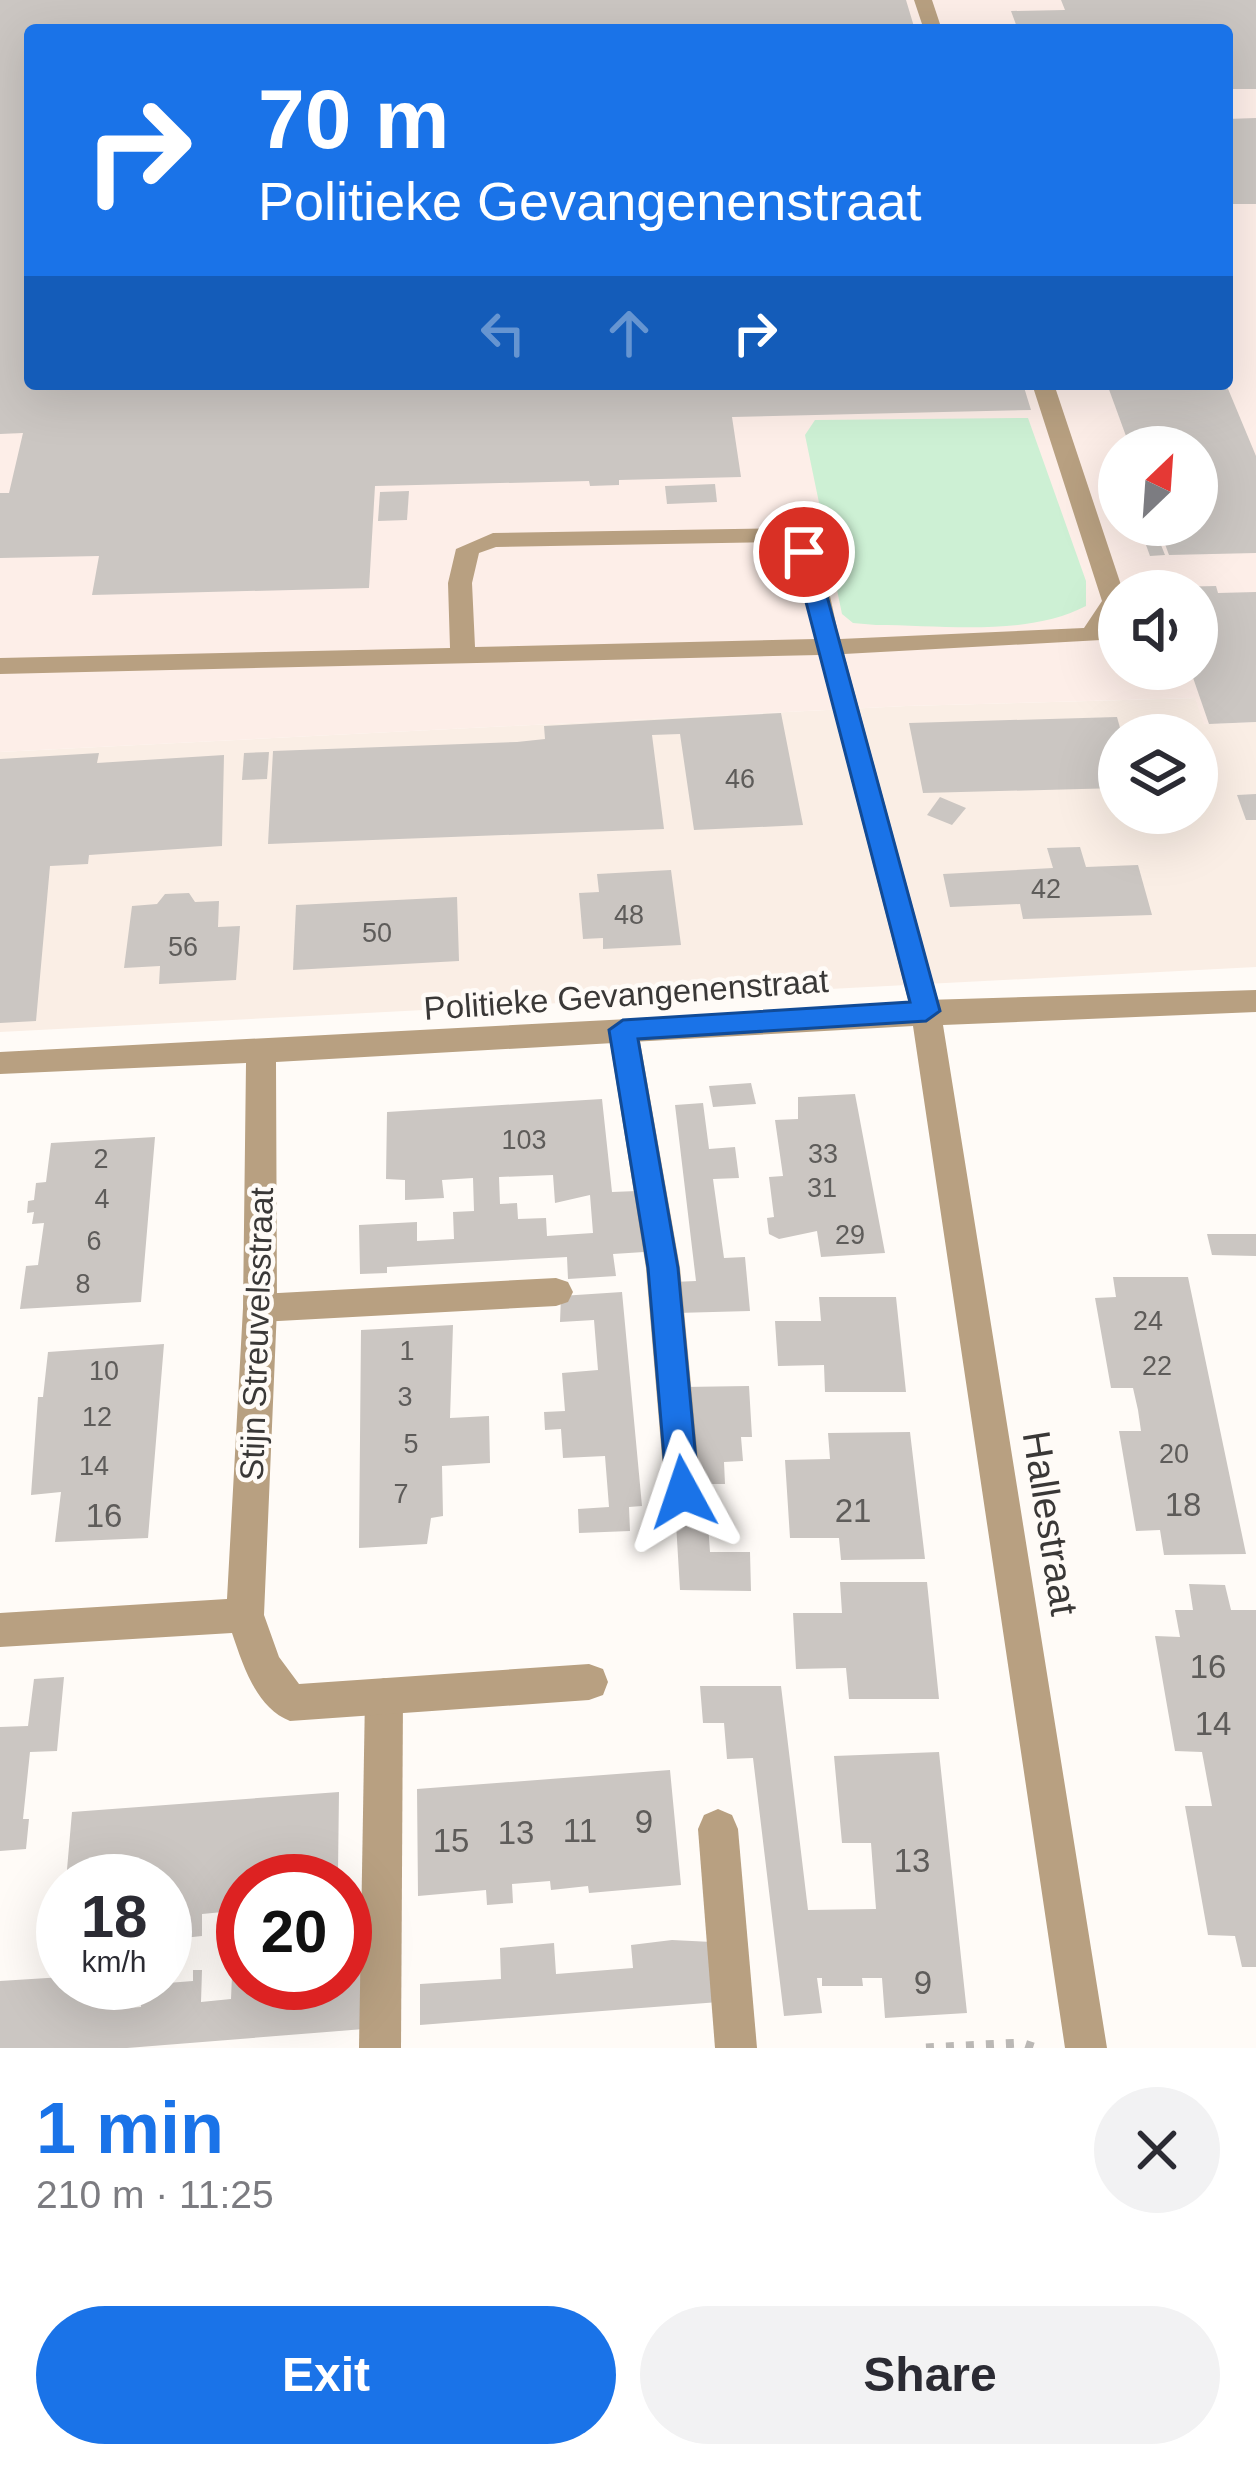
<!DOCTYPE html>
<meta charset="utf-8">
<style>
:root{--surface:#fff;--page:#f2f2f3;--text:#2b2b33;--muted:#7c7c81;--accent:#1a73e8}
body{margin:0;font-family:Arial,sans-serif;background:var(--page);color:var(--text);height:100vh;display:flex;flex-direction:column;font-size:45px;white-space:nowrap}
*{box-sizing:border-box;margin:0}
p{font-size:39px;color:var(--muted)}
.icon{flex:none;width:66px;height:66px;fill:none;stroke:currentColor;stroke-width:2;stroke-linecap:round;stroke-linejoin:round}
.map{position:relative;height:2048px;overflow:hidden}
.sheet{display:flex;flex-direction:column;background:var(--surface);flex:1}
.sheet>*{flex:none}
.banner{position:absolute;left:24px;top:24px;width:1209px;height:366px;border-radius:12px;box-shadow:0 12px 48px #0002;background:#1a73e8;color:#fff;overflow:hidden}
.needle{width:78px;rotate:25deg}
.fabs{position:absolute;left:1098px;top:426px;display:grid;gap:24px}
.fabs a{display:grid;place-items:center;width:120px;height:120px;border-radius:50%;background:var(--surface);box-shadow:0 12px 48px #0002;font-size:60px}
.speed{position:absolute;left:36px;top:1854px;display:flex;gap:24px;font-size:60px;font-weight:700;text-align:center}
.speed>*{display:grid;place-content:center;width:156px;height:156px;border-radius:50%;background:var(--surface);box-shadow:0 12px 48px #0002;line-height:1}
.speed small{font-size:30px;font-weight:400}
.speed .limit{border:18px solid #d22;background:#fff;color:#111}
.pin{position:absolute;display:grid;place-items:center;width:102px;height:102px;color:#fff;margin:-51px;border:6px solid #fff;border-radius:50%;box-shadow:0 3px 12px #0007}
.me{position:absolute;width:132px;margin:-66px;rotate:355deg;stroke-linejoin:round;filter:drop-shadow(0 0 9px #0008)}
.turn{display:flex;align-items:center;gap:42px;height:252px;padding:0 36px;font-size:54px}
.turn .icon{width:156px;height:156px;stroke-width:2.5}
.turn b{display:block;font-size:84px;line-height:102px}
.lanes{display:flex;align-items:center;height:114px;padding:0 36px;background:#0003;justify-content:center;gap:60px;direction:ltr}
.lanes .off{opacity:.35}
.round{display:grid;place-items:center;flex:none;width:126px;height:126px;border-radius:63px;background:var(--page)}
.head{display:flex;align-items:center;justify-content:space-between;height:204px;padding:0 36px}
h1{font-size:72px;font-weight:800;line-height:90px;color:var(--accent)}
.primary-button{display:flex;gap:24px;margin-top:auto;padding:24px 36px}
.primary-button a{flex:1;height:138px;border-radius:72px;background:var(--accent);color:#fff;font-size:48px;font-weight:800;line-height:138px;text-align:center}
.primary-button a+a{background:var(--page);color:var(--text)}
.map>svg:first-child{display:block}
.built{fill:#faeee5;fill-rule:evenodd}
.industrial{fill:#fdeee8;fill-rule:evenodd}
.green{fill:#cdf0d4}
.building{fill:#cbc6c2;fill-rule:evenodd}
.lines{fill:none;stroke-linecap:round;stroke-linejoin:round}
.path{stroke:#bbb8b5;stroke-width:9;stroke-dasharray:8 12;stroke-linecap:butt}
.service{fill:#b8a081;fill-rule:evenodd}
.minor{fill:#b8a081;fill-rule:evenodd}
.route{fill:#1a73e8;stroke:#114b97;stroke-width:3}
.labels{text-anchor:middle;stroke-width:9;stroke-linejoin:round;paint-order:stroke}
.number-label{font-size:27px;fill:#5e5c5a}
.street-label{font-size:33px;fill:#3a3837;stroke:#fffbf7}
.near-number-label{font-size:33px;fill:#5e5c5a}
.near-street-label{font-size:39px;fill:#3a3837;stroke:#fffbf7}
</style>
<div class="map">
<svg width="1256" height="2048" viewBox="0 0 1256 2048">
<rect width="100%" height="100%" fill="#fffbf7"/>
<path class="built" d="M 1196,698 L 1205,724 L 1256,722 L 1256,967 L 0,1032 L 0,752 L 906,706 ZM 1119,735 L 1197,735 L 1197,813 L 1119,813 Z"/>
<path class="industrial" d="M 0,0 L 1256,0 L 1256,722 L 1204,724 L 1195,698 L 906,706 L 0,752 ZM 30,30 L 1227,30 L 1227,384 L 30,384 ZM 1119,447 L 1197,447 L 1197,525 L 1119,525 ZM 1119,591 L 1197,591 L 1197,669 L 1119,669 Z"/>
<path class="green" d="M 1028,418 L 1086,581 L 1086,606 C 1026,637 943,625 876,625 L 853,623 L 842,614 L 805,435 L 815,420 Z"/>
<g class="building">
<polygon points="0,0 906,0 915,30 30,30 30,384 1023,384 1031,410 732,417 741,477 619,480 619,485 590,486 589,481 375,486 369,588 92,595 99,556 0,558 0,493 9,493 23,433 0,434"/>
<polygon points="1061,0 1256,0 1256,89 1227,89 1227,30 1018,30 1011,11 1065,10"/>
<polygon points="1256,118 1256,204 1227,204 1227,119"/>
<polygon points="1107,384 1226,384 1256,456 1256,553 1169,555 1158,525 1197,525 1197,447 1130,447"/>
<polygon points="715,484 717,502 667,504 665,486"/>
<polygon points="409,491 407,520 378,521 380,492"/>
<polygon points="1155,530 1165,555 1150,556 1141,531"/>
<polygon points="1216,586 1218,593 1256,592 1256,722 1209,724 1190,669 1197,669 1197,591 1170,591 1170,587"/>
<polygon points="781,713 803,825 694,830 680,734 652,735 664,829 268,844 273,751 517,742 545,739 544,726"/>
<polygon points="1117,717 1122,735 1119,788 923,793 909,723"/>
<polygon points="269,752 267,779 242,780 244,753"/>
<polygon points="99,753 97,763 224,755 222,846 89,855 88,864 50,866 36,1021 0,1023 0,759"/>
<polygon points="1256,794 1256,820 1246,820 1237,795"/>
<polygon points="940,797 966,808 952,825 927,815"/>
<polygon points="1080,847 1086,867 1138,865 1152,915 1023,919 1020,904 950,907 943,874 1053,868 1047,848"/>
<polygon points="671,870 681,945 603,949 603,938 583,939 579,893 599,892 597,874"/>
<polygon points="189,893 195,902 219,901 218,927 240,926 236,980 159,984 160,966 124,968 132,906 157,904 165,894"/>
<polygon points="457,897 459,961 293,970 296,905"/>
<polygon points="751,1083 756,1104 713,1107 709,1086"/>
<polygon points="855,1094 885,1253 821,1257 817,1231 779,1239 769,1234 767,1218 774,1217 769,1177 783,1176 775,1120 798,1119 798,1097"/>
<path d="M 602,1099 L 612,1192 L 637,1191 L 644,1252 L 613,1254 L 616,1276 L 568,1279 L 567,1257 L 387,1267 L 387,1273 L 360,1274 L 359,1225 L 417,1222 L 417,1241 L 454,1239 L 453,1212 L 474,1211 L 473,1178 L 442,1180 L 444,1198 L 405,1200 L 405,1180 L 386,1179 L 387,1112 ZM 553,1175 L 555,1203 L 590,1195 L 593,1233 L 547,1236 L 546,1218 L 518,1219 L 517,1203 L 500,1204 L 499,1177 Z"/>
<polygon points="703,1103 709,1149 735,1147 739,1178 713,1179 724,1258 745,1257 750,1311 676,1313 673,1282 696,1281 675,1105"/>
<polygon points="155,1137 141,1302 20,1309 26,1266 38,1265 44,1223 32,1224 34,1212 27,1213 28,1201 34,1200 36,1183 46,1182 51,1143"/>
<polygon points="1207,1234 1256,1234 1256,1256 1212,1255"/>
<polygon points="1113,1277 1188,1277 1246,1554 1164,1555 1160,1530 1136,1531 1119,1431 1141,1431 1138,1410 1133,1388 1111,1388 1095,1298 1116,1297"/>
<polygon points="622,1292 642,1506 629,1507 630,1531 579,1533 578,1509 609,1507 605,1456 563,1458 561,1429 545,1430 544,1412 565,1411 562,1373 598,1370 594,1320 560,1322 561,1296"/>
<polygon points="819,1297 896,1297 906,1392 825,1392 824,1365 778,1366 775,1321 821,1321"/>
<polygon points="453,1325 450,1418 489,1416 490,1463 442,1466 443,1516 431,1518 427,1544 359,1548 361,1330"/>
<polygon points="164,1344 148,1538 55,1542 61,1492 31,1495 38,1397 43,1397 48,1352"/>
<polygon points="749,1386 752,1437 741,1437 743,1461 724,1462 725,1484 694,1484 683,1387"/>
<polygon points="910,1432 925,1559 841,1560 839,1538 790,1538 785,1460 830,1459 828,1433"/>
<polygon points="682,1517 700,1517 700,1524 708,1524 710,1552 750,1552 751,1591 680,1590 676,1523 682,1523"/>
<polygon points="840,1582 927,1582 939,1699 849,1699 846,1668 796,1669 793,1613 842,1613"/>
<polygon points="1189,1584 1225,1585 1231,1610 1256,1610 1256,1967 1242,1967 1235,1936 1208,1935 1185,1806 1212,1806 1202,1752 1175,1751 1165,1694 1155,1636 1180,1637 1175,1610 1193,1610"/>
<polygon points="64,1677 57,1751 30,1752 23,1819 29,1819 26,1849 0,1851 0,1727 28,1726 34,1679"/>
<polygon points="700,1686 781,1686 808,1910 876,1909 871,1843 842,1843 834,1756 939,1752 967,2013 885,2018 882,1978 862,1978 863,1986 822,1986 822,1978 817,1978 822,2013 784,2016 753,1758 727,1759 724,1723 703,1723"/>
<polygon points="670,1770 681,1885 589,1893 588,1886 551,1890 550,1881 512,1884 513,1903 487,1905 486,1890 418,1896 417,1789"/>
<polygon points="339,1792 338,1872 333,1872 333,1881 243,1881 243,1937 231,1938 233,1911 202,1914 202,1936 165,1940 165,1881 66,1881 72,1812"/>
<polygon points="672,1940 712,1942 719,2002 420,2025 420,1984 501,1979 500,1948 554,1943 556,1974 633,1968 631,1945"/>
<polygon points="361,1964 364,2029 127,2048 0,2048 0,1981 63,1977 63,1989 111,1986 109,2009 128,2008 141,2007 142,1985 193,1981 193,1970 202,1970 201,2002 231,1999 232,1975 243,1974 243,1983 265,1983 265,1997 326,1993 326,1983 345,1983 345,1965"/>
</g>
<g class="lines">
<polyline class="path" points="926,2048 1021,2043 1036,2048"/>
<g class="service">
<polygon points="914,0 932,0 942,30 924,30"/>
<path d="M 1032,384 L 1054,384 L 1123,591 L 1119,591 L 1119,612 L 1101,640 L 844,654 L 941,1011 L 937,1019 L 915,1019 L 911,1011 L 819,655 L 0,674 L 0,658 L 450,648 L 448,583 L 456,549 L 493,533 L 787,528 C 826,540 830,604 840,639 L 1084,628 L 1102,601 ZM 781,542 L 793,554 L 815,639 L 475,647 L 472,583 L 479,553 L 496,547 Z"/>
<polygon points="623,1019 634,1022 638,1030 680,1268 701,1492 696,1503 683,1508 670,1503 665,1492 646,1268 608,1030 612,1022"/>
<polygon points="556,1278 568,1282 573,1292 568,1302 556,1306 260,1322 248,1318 243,1308 248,1298 260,1294"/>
<polygon points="384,1678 398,1683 403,1696 401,2048 359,2048 365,1696 370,1683"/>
<polygon points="718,1809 732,1815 738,1829 757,2048 715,2048 698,1829 704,1815"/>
</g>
<path class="minor" d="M 1256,990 L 1256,1012 L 943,1025 L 1107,2048 L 1065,2048 L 913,1026 L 276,1062 L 277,1308 L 264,1615 L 279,1657 L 299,1684 L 589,1664 L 603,1669 L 608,1682 L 603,1695 L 589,1700 L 290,1721 C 256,1708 243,1665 232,1633 L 0,1647 L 0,1613 L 227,1599 L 243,1308 L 246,1063 L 0,1074 L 0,1052 L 915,1004 L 926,1000 Z"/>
</g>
<polygon class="route" points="804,546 815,552 940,1011 926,1021 638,1039 678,1268 699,1492 695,1502 683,1506 672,1502 667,1492 648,1268 609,1030 623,1020 910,1002 793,552"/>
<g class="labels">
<g class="number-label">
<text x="740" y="788">46</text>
<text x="1046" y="898">42</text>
<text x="629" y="924">48</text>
<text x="377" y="942">50</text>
<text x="183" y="956">56</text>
<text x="524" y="1149">103</text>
<text x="823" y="1163">33</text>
<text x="101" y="1168">2</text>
<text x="822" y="1197">31</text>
<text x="102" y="1208">4</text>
<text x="850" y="1244">29</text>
<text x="94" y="1250">6</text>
<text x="83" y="1293">8</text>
<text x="1148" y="1330">24</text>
<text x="407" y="1360">1</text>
<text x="1157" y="1375">22</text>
<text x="104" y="1380">10</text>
<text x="405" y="1406">3</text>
<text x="97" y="1426">12</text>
<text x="411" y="1453">5</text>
<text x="1174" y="1463">20</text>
<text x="94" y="1475">14</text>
<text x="401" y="1503">7</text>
</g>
<g class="street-label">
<text transform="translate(626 994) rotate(-4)" y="12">Politieke Gevangenenstraat</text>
<text transform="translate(256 1334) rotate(-88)" y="12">Stijn Streuvelsstraat</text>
</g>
<g class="near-number-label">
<text x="1183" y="1516">18</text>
<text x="853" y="1522">21</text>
<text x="104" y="1527">16</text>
<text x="1208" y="1678">16</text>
<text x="1213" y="1735">14</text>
<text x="644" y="1833">9</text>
<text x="580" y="1842">11</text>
<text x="516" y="1844">13</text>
<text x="451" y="1852">15</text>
<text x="912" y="1872">13</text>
<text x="923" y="1994">9</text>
</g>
<g class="near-street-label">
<text transform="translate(1051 1523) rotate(81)" y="14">Hallestraat</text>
</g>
</g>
</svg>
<div class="fabs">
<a><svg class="needle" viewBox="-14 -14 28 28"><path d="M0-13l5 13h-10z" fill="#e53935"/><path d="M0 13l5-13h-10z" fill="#7c7c81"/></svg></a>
<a><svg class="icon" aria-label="sound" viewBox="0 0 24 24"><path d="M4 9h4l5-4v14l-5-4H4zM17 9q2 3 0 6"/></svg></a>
<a><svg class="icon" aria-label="layers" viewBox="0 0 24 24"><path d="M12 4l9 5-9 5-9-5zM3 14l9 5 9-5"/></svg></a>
</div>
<div class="speed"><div>18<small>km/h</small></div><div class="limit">20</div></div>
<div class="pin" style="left:804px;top:552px;background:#d93025"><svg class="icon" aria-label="arrive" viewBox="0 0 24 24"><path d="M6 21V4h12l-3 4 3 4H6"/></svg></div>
<svg class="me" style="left:683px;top:1492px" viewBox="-20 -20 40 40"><path d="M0-17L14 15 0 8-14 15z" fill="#1a73e8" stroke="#fff" stroke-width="4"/></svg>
<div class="banner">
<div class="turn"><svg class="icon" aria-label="right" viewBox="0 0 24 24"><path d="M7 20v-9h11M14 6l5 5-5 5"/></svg><div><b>70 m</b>Politieke Gevangenenstraat</div></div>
<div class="lanes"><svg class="icon off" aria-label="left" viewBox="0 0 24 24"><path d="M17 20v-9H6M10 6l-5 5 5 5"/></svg><svg class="icon off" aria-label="ahead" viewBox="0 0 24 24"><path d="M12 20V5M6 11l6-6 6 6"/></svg><svg class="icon" aria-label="right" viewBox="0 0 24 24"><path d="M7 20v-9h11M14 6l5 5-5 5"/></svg></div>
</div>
</div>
<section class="sheet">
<div class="head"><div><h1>1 min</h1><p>210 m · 11:25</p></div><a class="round"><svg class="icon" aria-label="close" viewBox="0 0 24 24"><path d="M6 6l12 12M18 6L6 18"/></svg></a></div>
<div class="primary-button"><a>Exit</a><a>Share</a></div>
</section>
